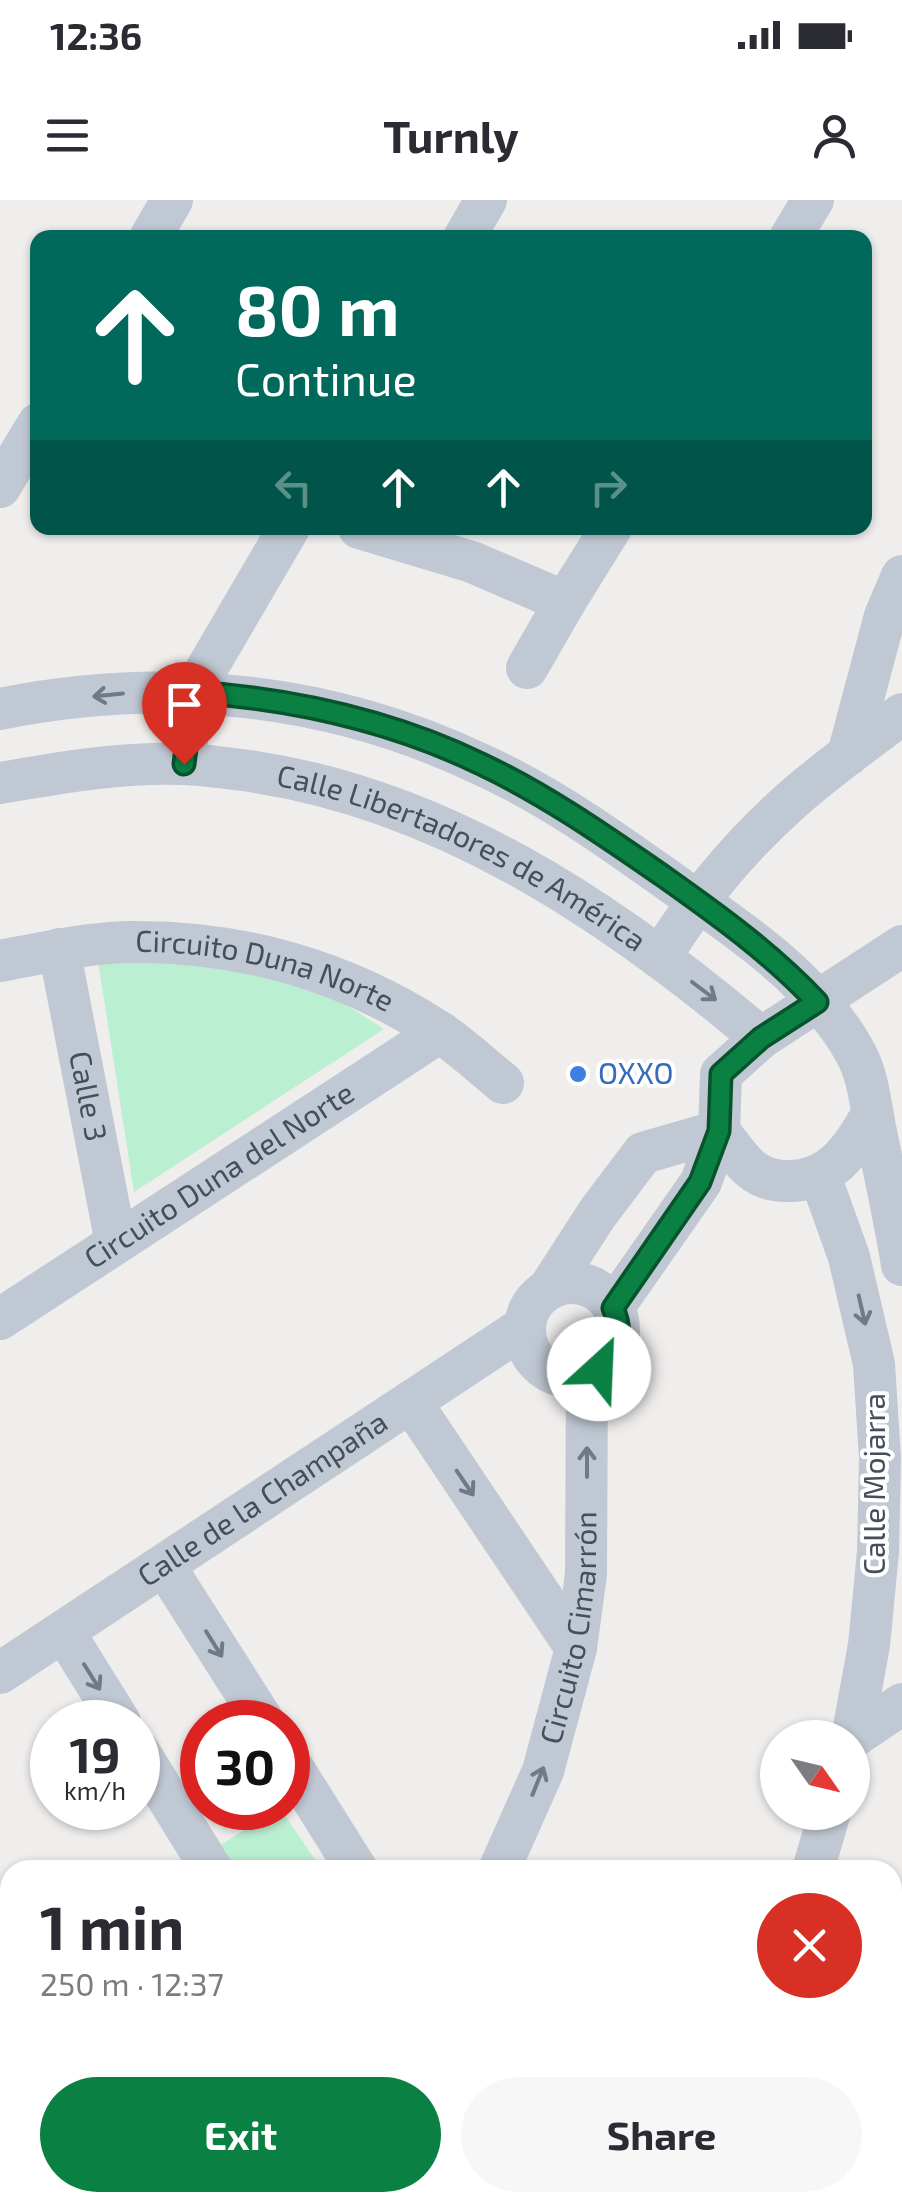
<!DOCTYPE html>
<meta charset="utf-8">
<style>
:root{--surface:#fff;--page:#f7f7f7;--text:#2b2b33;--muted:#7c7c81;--accent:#0b8043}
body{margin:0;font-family:"Exo 2",sans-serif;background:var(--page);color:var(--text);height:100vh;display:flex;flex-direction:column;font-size:38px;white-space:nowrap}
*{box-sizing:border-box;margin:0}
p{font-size:32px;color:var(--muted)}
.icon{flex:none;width:55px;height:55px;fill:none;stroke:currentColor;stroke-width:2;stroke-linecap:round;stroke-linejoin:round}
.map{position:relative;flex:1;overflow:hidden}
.side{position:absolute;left:0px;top:1660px;width:902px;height:352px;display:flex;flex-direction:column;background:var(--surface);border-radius:30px 30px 0 0;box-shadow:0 2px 8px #0004}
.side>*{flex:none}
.top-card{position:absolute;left:30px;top:30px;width:842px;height:305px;border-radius:20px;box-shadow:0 2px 8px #0004;background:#00695c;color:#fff;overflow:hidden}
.needle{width:65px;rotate:124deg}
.buttons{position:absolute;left:760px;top:1520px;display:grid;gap:20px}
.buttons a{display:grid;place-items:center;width:110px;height:110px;border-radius:50%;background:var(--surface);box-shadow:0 2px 8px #0004;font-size:50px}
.speed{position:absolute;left:30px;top:1500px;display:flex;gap:20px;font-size:50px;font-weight:700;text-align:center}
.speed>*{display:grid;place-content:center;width:130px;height:130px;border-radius:50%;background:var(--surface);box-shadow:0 2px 8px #0004;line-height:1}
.speed small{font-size:25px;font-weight:400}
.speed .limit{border:15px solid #d22;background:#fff;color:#111}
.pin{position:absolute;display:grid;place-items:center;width:85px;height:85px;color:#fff;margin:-102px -42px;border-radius:50% 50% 50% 0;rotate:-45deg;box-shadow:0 0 10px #0007}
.pin .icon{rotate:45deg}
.me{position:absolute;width:110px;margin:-55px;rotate:25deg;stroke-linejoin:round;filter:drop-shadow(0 0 8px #0008)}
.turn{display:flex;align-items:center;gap:35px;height:210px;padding:0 40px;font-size:45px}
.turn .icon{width:130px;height:130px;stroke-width:2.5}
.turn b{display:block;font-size:70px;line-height:85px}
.lanes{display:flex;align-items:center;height:95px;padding:0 40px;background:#0003;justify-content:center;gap:50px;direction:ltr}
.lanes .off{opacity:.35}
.round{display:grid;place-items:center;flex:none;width:105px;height:105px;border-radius:52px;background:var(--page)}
.headline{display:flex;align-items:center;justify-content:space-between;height:170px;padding:0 40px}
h1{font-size:60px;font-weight:700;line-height:75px}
.cta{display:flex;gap:20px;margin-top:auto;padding:20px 40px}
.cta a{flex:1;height:115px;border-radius:60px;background:var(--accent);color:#fff;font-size:40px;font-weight:700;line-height:115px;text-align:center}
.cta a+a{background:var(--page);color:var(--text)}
.status{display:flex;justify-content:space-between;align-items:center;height:70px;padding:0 50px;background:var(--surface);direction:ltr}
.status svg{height:28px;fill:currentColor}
header{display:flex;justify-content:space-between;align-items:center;height:130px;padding:0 40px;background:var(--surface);font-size:45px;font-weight:700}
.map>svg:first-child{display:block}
.park{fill:#baefd2}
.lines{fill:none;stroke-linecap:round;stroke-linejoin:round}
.minor{stroke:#c0c8d3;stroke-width:42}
.oneway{stroke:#707985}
.route-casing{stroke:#07532c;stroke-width:25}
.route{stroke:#0b8043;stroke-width:18}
.shop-dot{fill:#3f7fe0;stroke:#fff;stroke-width:4}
.labels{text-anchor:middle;stroke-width:8;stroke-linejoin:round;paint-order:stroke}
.street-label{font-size:30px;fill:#454f5b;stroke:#fff}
.shop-label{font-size:30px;fill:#366cbe;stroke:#fff;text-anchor:start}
</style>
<div class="status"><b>12:36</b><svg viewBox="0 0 49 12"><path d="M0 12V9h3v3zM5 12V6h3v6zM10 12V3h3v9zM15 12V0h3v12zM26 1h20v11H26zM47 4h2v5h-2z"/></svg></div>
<header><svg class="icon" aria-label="menu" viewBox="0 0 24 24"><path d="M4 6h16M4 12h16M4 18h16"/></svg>Turnly<svg class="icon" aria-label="person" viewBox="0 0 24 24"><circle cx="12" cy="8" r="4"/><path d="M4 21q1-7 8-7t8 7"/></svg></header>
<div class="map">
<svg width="902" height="2011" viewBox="0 0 902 2011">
<rect width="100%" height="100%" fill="#f0eded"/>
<g class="park">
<polygon points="188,758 288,779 345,804 384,829 134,992 98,761"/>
<polygon points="280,1608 322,1670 232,1670 217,1647"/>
</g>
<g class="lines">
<g class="minor">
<polyline points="150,38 172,0"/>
<polyline points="464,38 486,0"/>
<polyline points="790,38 813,0"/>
<polyline points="0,287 38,224"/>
<polyline points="359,328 472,362 565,402 611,328"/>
<polyline points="527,468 565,402"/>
<path d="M 0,509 C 165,476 328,492 480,564 C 551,596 616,643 679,688 C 742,731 818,784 855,852 C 869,877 870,904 876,932 C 885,976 895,1021 902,1065"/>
<polyline points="848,555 885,416 902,376"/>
<polyline points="184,564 193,492 289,328"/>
<path id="s1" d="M 0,583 C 60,573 120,562 181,564 C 199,564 216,567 234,569 C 435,593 610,710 761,838"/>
<path id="s2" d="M 59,749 L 116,1043"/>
<path d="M 660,758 C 696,699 741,645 793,599 C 827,569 865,542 902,514"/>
<path id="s3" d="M 0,761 C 42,753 85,743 128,742 C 238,740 345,770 438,831 C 461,846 481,865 503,883"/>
<path d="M 719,931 C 730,944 741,963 755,972 C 764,978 775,981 785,981 C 830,983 852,950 872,914"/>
<polyline points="820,976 849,1057 874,1164 880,1258 878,1352 869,1445 852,1538"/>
<circle cx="572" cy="1130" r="47"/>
<polyline points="550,1087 597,1014 643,953 719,931"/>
<polyline points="613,1108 701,982 719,931 721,874 761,838 902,746"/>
<path id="s4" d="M 0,1119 L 440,832"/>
<polyline points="411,1202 576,1448"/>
<polyline points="164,1365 264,1522"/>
<polyline points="64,1432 120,1522"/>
<path id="s5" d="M 0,1473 L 524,1127"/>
<polyline points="852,1538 902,1504"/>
<polyline points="138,1550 212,1670"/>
<polyline points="288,1560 357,1670"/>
<path id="s6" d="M 499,1670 L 543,1571 L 576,1448 L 586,1374 L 587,1175"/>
<polyline points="813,1670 830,1612"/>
<polyline points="892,1839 902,1832"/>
<polyline points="0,1905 10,1920"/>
<polyline points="65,2002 70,2011"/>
<polyline points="763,2002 769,2011"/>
<polyline points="618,2009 631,2002"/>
<polyline points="141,2011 154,2002"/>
</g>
</g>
<defs><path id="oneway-shaft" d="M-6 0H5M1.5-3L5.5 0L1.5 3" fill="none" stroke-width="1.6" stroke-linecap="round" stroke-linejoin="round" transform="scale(2.5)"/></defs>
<g class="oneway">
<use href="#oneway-shaft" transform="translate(108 495) rotate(174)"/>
<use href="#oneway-shaft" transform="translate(704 791) rotate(37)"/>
<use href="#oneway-shaft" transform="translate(862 1110) rotate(77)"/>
<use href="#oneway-shaft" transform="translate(587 1262) rotate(-90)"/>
<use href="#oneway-shaft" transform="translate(465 1283) rotate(56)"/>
<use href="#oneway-shaft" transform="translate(214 1444) rotate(58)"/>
<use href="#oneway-shaft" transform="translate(92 1477) rotate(58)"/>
<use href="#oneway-shaft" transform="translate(538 1581) rotate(-68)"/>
</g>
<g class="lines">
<g class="route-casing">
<path id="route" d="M 184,564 L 193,492 C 293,499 390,520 481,564 C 545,594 605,636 663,676 C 718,715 771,753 817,802 L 761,838 L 721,874 L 719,931 L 700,982 L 613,1108 C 624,1134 619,1149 599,1169"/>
</g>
<use href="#route" class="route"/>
</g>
<circle class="shop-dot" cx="578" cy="874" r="10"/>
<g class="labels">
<g class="street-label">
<text dy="10" stroke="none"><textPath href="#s1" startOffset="482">Calle Libertadores de América</textPath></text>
<text dy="10" stroke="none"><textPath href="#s3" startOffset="270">Circuito Duna Norte</textPath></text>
<text dy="10" stroke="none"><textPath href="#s2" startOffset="150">Calle 3</textPath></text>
<text dy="10" stroke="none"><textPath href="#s4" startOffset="262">Circuito Duna del Norte</textPath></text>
<text transform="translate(875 1284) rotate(-90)" y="10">Calle Mojarra</text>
<text dy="10" stroke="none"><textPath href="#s5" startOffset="315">Calle de la Champaña</textPath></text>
<text dy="10" stroke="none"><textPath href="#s6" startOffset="255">Circuito Cimarrón</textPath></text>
</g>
<g class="shop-label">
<text x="598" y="884">OXXO</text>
</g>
</g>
</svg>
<div class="buttons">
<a><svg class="needle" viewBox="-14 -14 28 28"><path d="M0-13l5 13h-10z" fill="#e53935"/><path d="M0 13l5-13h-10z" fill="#7c7c81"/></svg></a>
</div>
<div class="speed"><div>19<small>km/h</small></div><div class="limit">30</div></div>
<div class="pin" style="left:184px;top:564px;background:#d93025"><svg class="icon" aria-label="arrive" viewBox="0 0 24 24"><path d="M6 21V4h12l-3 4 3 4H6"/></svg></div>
<svg class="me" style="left:599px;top:1169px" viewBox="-20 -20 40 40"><circle r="19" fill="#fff"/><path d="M0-13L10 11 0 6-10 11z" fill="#0b8043"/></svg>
<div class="top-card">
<div class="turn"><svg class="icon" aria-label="ahead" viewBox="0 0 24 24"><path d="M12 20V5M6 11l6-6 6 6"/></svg><div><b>80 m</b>Continue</div></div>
<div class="lanes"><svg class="icon off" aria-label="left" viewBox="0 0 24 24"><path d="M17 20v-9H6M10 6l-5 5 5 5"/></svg><svg class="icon" aria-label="ahead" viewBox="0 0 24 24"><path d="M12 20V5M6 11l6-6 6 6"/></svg><svg class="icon" aria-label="ahead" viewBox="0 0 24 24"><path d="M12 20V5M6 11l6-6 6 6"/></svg><svg class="icon off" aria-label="right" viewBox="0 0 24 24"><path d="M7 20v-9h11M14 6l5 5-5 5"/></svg></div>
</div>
<section class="side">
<div class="headline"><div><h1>1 min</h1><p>250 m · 12:37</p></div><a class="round" style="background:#d93025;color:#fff"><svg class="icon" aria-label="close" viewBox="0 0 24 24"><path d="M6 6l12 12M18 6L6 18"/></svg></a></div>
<div class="cta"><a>Exit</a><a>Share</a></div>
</section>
</div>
